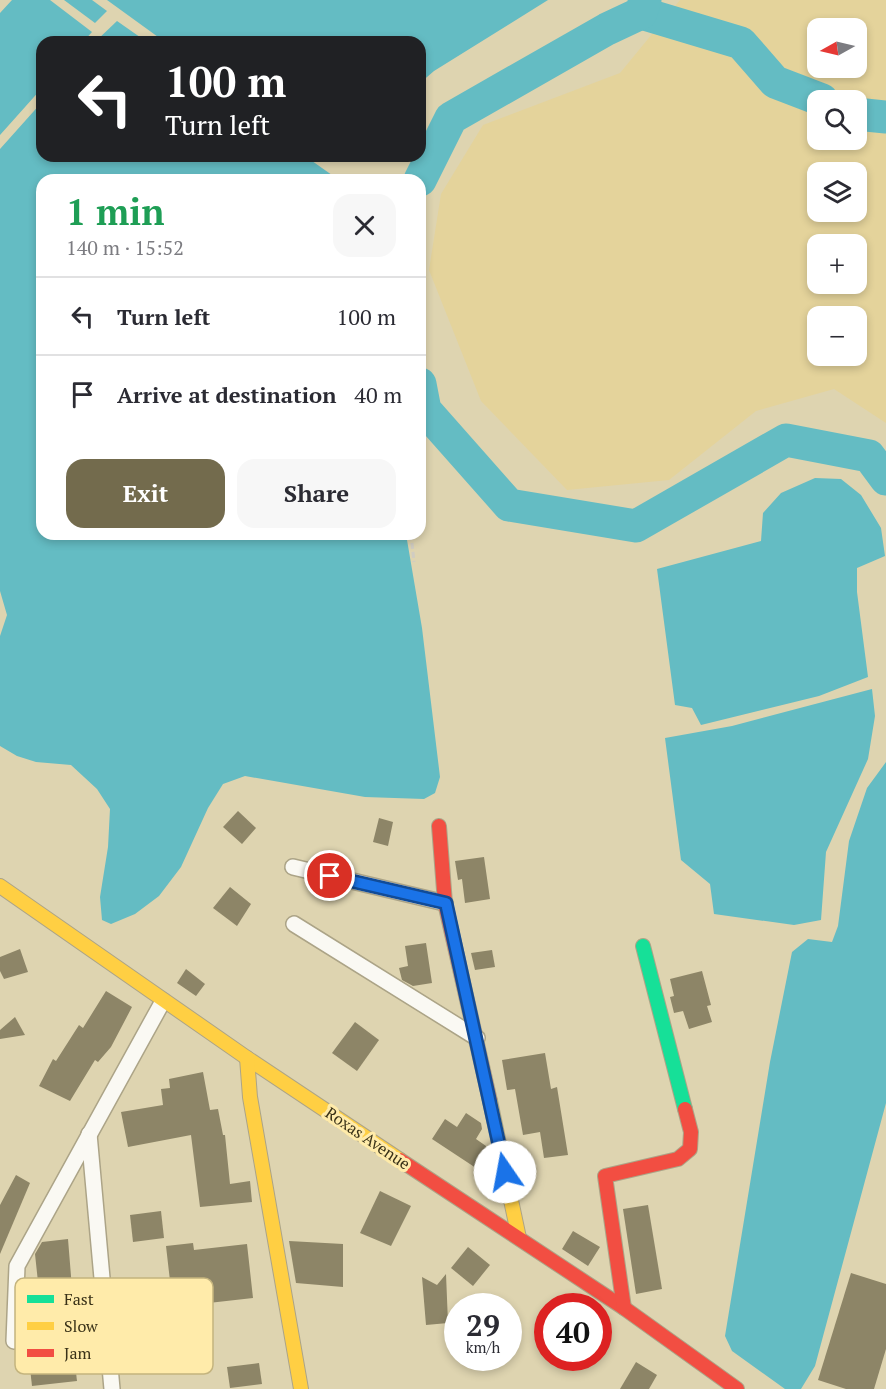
<!DOCTYPE html>
<meta charset="utf-8">
<style>
:root{--surface:#fff;--page:#f7f7f7;--text:#2b2b33;--muted:#7c7c81;--line:#e1e1e2;--accent:#736b4d}
body{margin:0;font-family:"PT Serif",serif;background:var(--page);color:var(--text);height:100vh;display:flex;flex-direction:column;font-size:22px;white-space:nowrap}
*{box-sizing:border-box;margin:0}
p{font-size:20px;color:var(--muted)}
.icon{flex:none;width:33px;height:33px;fill:none;stroke:currentColor;stroke-width:2;stroke-linecap:round;stroke-linejoin:round}
.map{position:relative;flex:1;overflow:hidden}
.drawer{position:absolute;left:36px;top:174px;width:390px;height:366px;display:flex;flex-direction:column;background:var(--surface);border-radius:18px;box-shadow:0 3px 9px #0003}
.drawer>*{flex:none}
.guide{position:absolute;left:36px;top:36px;width:390px;height:126px;border-radius:18px;box-shadow:0 3px 9px #0003;background:#202124;color:#fff;overflow:hidden}
.needle{width:39px;rotate:262deg}
.controls{position:absolute;left:807px;top:18px;display:grid;gap:12px}
.controls a{display:grid;place-items:center;width:60px;height:60px;border-radius:12px;background:var(--surface);box-shadow:0 3px 9px #0003;font-size:30px}
.speed{position:absolute;left:444px;top:1293px;display:flex;gap:12px;font-size:30px;font-weight:700;text-align:center}
.speed>*{display:grid;place-content:center;width:78px;height:78px;border-radius:50%;background:var(--surface);box-shadow:0 3px 9px #0003;line-height:1}
.speed small{font-size:15px;font-weight:400}
.speed .limit{border:9px solid #d22;background:#fff;color:#111}
.pin{position:absolute;display:grid;place-items:center;width:51px;height:51px;color:#fff;margin:-26px;border:3px solid #fff;border-radius:50%;box-shadow:0 2px 6px #0007}
.me{position:absolute;width:66px;margin:-33px;rotate:348deg;stroke-linejoin:round;filter:drop-shadow(0 0 4px #0008)}
.turn{display:flex;align-items:center;gap:21px;height:126px;padding:0 30px;font-size:27px}
.turn .icon{width:78px;height:78px;stroke-width:2.5}
.turn b{display:block;font-size:42px;line-height:51px}
.round{display:grid;place-items:center;flex:none;width:63px;height:63px;border-radius:18px;background:var(--page)}
.head{display:flex;align-items:center;justify-content:space-between;height:102px;padding:0 30px}
h1{font-size:36px;font-weight:700;line-height:45px;color:#1e9e55}
.action{display:flex;gap:12px;margin-top:auto;padding:12px 30px}
.action a{flex:1;height:69px;border-radius:18px;background:var(--accent);color:#fff;font-size:24px;font-weight:700;line-height:69px;text-align:center}
.action a+a{background:var(--page);color:var(--text)}
ul{padding:0;list-style:none}
li{display:flex;align-items:center;gap:18px;height:78px;padding:0 30px;border-top:2px solid var(--line)}
li div{flex:1}
li b{display:block;font-size:22px}
li em{font-style:normal}
.map>svg:first-child{display:block}
.built{fill:#e4d39b;fill-rule:evenodd}
.water{fill:#64bcc3}
.lines{fill:none;stroke-linecap:round;stroke-linejoin:round}
.river{stroke:#64bcc3;stroke-width:33}
.building{fill:#8d8567}
.street-casing{stroke:#aca487;stroke-width:18}
.fast-casing{stroke:#aca487;stroke-width:16}
.slow-casing{stroke:#aca487;stroke-width:16}
.jam-casing{stroke:#aca487;stroke-width:16}
.path{stroke:#d0ccc2;stroke-width:3;stroke-dasharray:6 3;stroke-linecap:butt}
.street{stroke:#faf9f3;stroke-width:15}
.fast{stroke:#16e098;stroke-width:14}
.slow{stroke:#ffcf43;stroke-width:14}
.jam{stroke:#f24e42;stroke-width:14}
.route-casing{stroke:#114b97;stroke-width:15}
.route{stroke:#1a73e8;stroke-width:10}
.labels{text-anchor:middle;stroke-width:6;stroke-linejoin:round;paint-order:stroke}
.street-label{font-size:16px;fill:#3a3218;stroke:#ffebaa}
.key{fill:#ffebaa;stroke:#c4b47e;stroke-width:1.5}
.key-label{font-size:16px;fill:#3a3218}
</style>
<div class="map">
<svg width="886" height="1389" viewBox="0 0 886 1389">
<rect width="100%" height="100%" fill="#ded4b0"/>
<path class="built" d="M 680,0 L 886,0 L 886,423 L 834,389 L 756,411 L 669,480 L 567,490 L 481,401 L 429,270 L 441,194 L 483,125 L 620,73 ZM 818,28 L 856,28 L 856,68 L 818,68 ZM 856,100 L 856,140 L 818,140 L 818,100 ZM 856,172 L 856,212 L 818,212 L 818,172 ZM 818,244 L 856,244 L 856,284 L 818,284 ZM 818,316 L 856,316 L 856,356 L 818,356 Z"/>
<g class="water">
<polygon points="12,0 50,0 92,32 83,42 42,42 42,88 0,135 0,13"/>
<polygon points="64,0 92,0 107,11 95,23"/>
<polygon points="107,0 548,0 434,71 420,83 420,42 165,42"/>
<polygon points="117,21 147,42 95,42"/>
<polygon points="42,102 42,156 305,156 339,180 42,180 42,534 406,534 422,628 440,777 435,793 424,799 365,797 245,776 223,784 208,808 181,867 159,896 135,914 111,924 102,920 100,897 108,847 110,809 97,789 71,765 36,762 17,756 0,746 0,636 7,615 0,591 0,149"/>
<polygon points="815,478 841,479 861,495 881,528 885,556 857,568 857,592 868,677 819,696 701,725 692,708 675,705 657,569 761,541 763,513 781,493"/>
<polygon points="872,689 875,716 868,759 826,852 821,920 794,925 714,914 710,884 681,860 665,738 732,726"/>
<polygon points="886,762 886,1103 815,1366 801,1389 785,1389 732,1351 725,1336 770,1062 792,952 808,939 832,942 838,926 849,841 867,788"/>
</g>
<g class="lines">
<g class="river">
<polyline points="641,13 741,43 775,82 822,100"/>
<polyline points="856,114 886,117"/>
<polyline points="420,180 451,118 607,29 641,13 645,0"/>
<polyline points="420,384 425,410 509,505 636,526 786,440 869,456 886,479"/>
</g>
</g>
<g class="building">
<polygon points="238,811 256,828 242,844 223,827"/>
<polygon points="379,818 393,822 388,846 373,842"/>
<polygon points="484,857 490,899 465,903 462,879 458,880 455,861"/>
<polygon points="230,887 251,904 237,926 213,908"/>
<polygon points="426,943 432,983 413,986 402,980 399,968 408,966 405,946"/>
<polygon points="20,949 28,972 4,979 0,971 0,957"/>
<polygon points="492,950 495,967 475,970 471,953"/>
<polygon points="186,969 205,984 196,996 177,983"/>
<polygon points="702,971 711,1005 707,1006 712,1022 689,1029 683,1011 674,1013 670,997 674,996 670,979"/>
<polygon points="106,991 132,1007 111,1047 98,1062 95,1060 70,1101 39,1086 53,1059 56,1061 79,1025 83,1028"/>
<polygon points="15,1017 25,1035 0,1039 0,1030"/>
<polygon points="355,1022 379,1040 357,1071 332,1053"/>
<polygon points="545,1053 551,1089 557,1087 568,1155 544,1158 540,1132 523,1135 515,1089 507,1090 502,1060"/>
<polygon points="203,1072 210,1110 218,1109 223,1135 225,1135 230,1184 250,1181 252,1202 200,1207 191,1135 128,1147 121,1112 163,1105 161,1089 170,1088 169,1079"/>
<polygon points="466,1113 481,1123 482,1129 476,1139 486,1146 487,1151 476,1168 432,1139 445,1119 457,1127"/>
<polygon points="16,1175 30,1183 0,1254 0,1205"/>
<polygon points="380,1191 411,1206 391,1246 360,1233"/>
<polygon points="648,1205 662,1289 636,1294 623,1209"/>
<polygon points="161,1211 164,1238 133,1242 130,1215"/>
<polygon points="573,1231 600,1247 588,1266 562,1249"/>
<polygon points="68,1239 74,1313 33,1317 29,1283 38,1282 35,1254 42,1242"/>
<polygon points="289,1241 343,1244 343,1287 296,1283"/>
<polygon points="193,1243 194,1250 247,1244 253,1298 173,1307 166,1246"/>
<polygon points="468,1247 490,1265 473,1286 451,1268"/>
<polygon points="851,1273 886,1284 886,1349 874,1389 846,1389 818,1380"/>
<polygon points="446,1274 448,1323 426,1325 422,1277 437,1285"/>
<polygon points="73,1347 77,1381 32,1386 28,1351"/>
<polygon points="636,1362 657,1375 649,1389 620,1389"/>
<polygon points="259,1363 262,1384 230,1388 227,1367"/>
</g>
<g class="lines">
<g class="street-casing">
<g id="street">
<polyline points="293,867 445,903"/>
<polyline points="294,924 477,1038"/>
<polyline points="89,1134 112,1389"/>
<polyline points="14,1341 17,1266 163,1001"/>
</g>
</g>
<g class="fast-casing">
<polyline id="fast" points="643,946 685,1109"/>
</g>
<g class="slow-casing">
<g id="slow">
<polyline points="0,886 247,1058 400,1160"/>
<polyline points="247,1058 250,1097 301,1389"/>
<polyline points="490,1101 519,1238"/>
</g>
</g>
<g class="jam-casing">
<g id="jam">
<polyline points="439,826 445,903 490,1101"/>
<polyline points="400,1160 624,1308 737,1389"/>
<polyline points="624,1308 605,1176 678,1159 690,1149 691,1132 685,1109"/>
</g>
</g>
<polyline class="path" points="411,534 414,562"/>
<use href="#street" class="street"/>
<use href="#fast" class="fast"/>
<use href="#slow" class="slow"/>
<use href="#jam" class="jam"/>
</g>
<g class="lines">
<g class="route-casing">
<polyline id="route" points="330,876 446,903 505,1172"/>
</g>
<use href="#route" class="route"/>
</g>
<g class="labels">
<g class="street-label">
<text transform="translate(368 1138) rotate(34)" y="6">Roxas Avenue</text>
</g>
</g>
<rect x="15" y="1278" width="198" height="96" rx="9" class="key"/>
<rect x="27" y="1295" width="27" height="8" fill="#16e098"/>
<rect x="27" y="1322" width="27" height="8" fill="#ffcf43"/>
<rect x="27" y="1349" width="27" height="8" fill="#f24e42"/>
<g class="key-label">
<text x="64" y="1305">Fast</text>
<text x="64" y="1332">Slow</text>
<text x="64" y="1359">Jam</text>
</g>
</svg>
<div class="controls">
<a><svg class="needle" viewBox="-14 -14 28 28"><path d="M0-13l5 13h-10z" fill="#e53935"/><path d="M0 13l5-13h-10z" fill="#7c7c81"/></svg></a>
<a><svg class="icon" aria-label="search" viewBox="0 0 24 24"><circle cx="10" cy="10" r="6"/><path d="M15 15l6 6"/></svg></a>
<a><svg class="icon" aria-label="layers" viewBox="0 0 24 24"><path d="M12 4l9 5-9 5-9-5zM3 14l9 5 9-5"/></svg></a>
<a>+</a>
<a>−</a>
</div>
<div class="speed"><div>29<small>km/h</small></div><div class="limit">40</div></div>
<div class="pin" style="left:330px;top:876px;background:#d93025"><svg class="icon" aria-label="arrive" viewBox="0 0 24 24"><path d="M6 21V4h12l-3 4 3 4H6"/></svg></div>
<svg class="me" style="left:505px;top:1172px" viewBox="-20 -20 40 40"><circle r="19" fill="#fff"/><path d="M0-13L10 11 0 6-10 11z" fill="#1a73e8"/></svg>
<div class="guide">
<div class="turn"><svg class="icon" aria-label="left" viewBox="0 0 24 24"><path d="M17 20v-9H6M10 6l-5 5 5 5"/></svg><div><b>100 m</b>Turn left</div></div>
</div>
<section class="drawer">
<div class="head"><div><h1>1 min</h1><p>140 m · 15:52</p></div><a class="round"><svg class="icon" aria-label="close" viewBox="0 0 24 24"><path d="M6 6l12 12M18 6L6 18"/></svg></a></div>
<ul>
<li><svg class="icon" aria-label="left" viewBox="0 0 24 24"><path d="M17 20v-9H6M10 6l-5 5 5 5"/></svg><div><b>Turn left</b></div><em>100 m</em></li>
<li><svg class="icon" aria-label="arrive" viewBox="0 0 24 24"><path d="M6 21V4h12l-3 4 3 4H6"/></svg><div><b>Arrive at destination</b></div><em>40 m</em></li>
</ul>
<div class="action"><a>Exit</a><a>Share</a></div>
</section>
</div>
